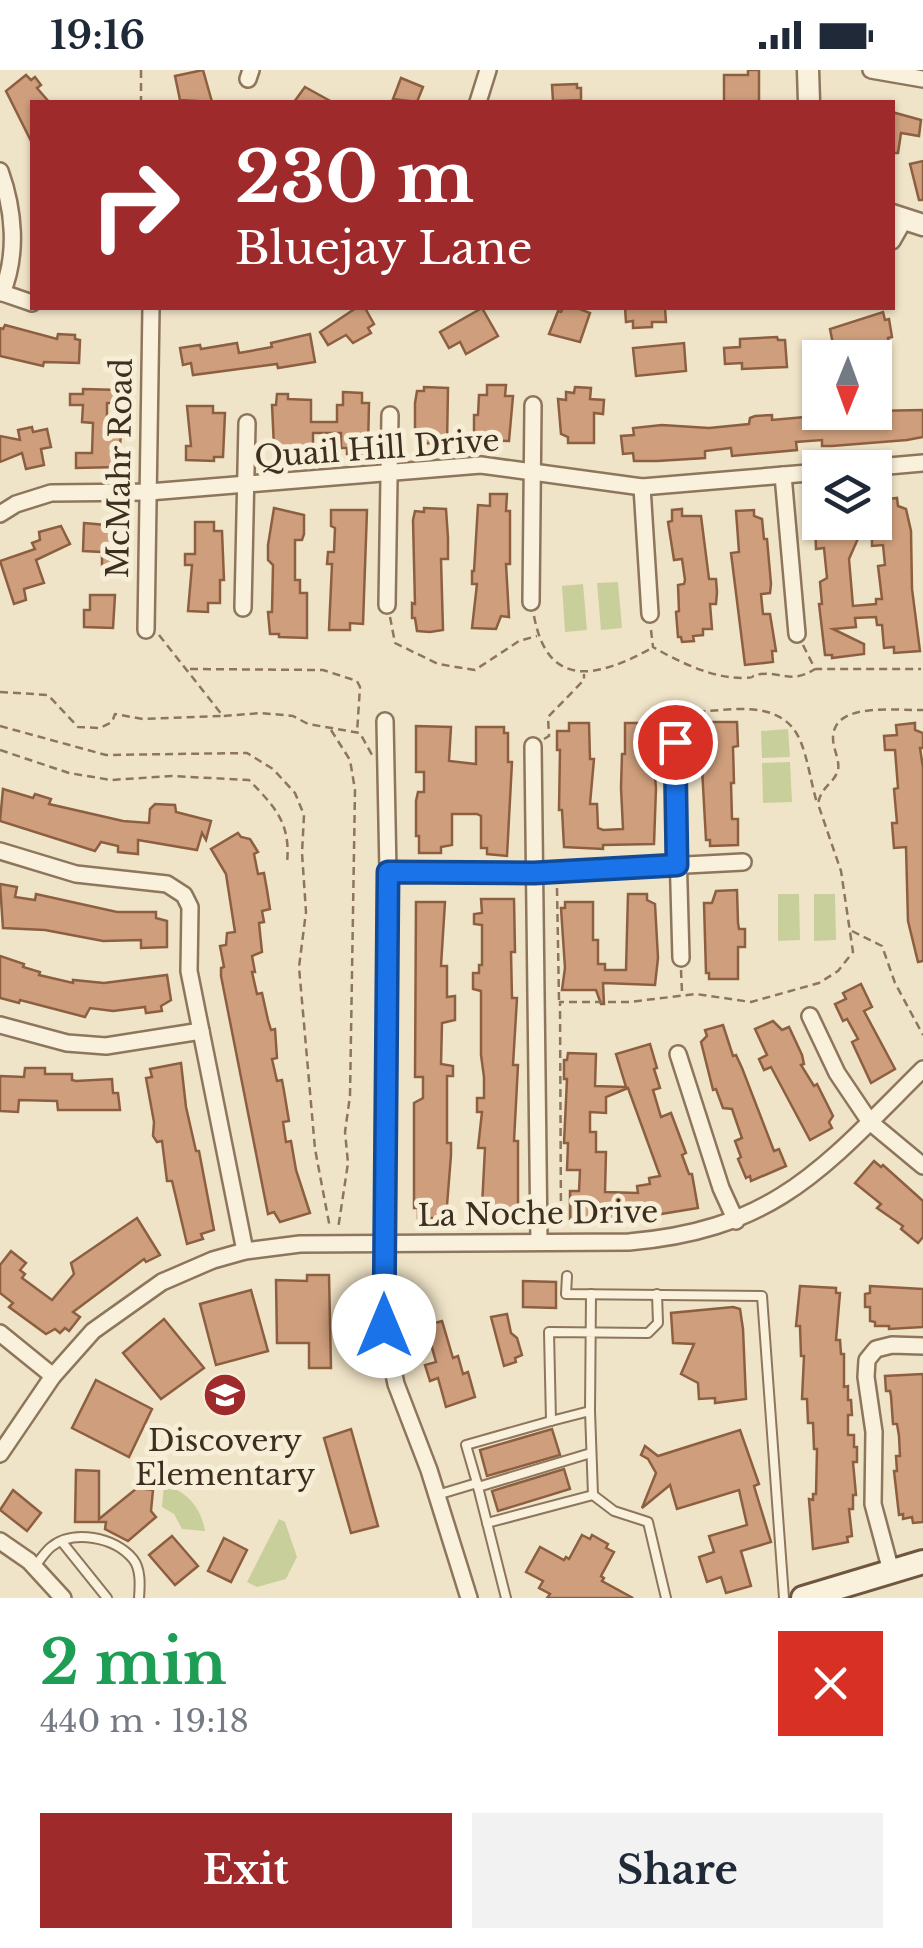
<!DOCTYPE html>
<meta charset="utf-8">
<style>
:root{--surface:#fff;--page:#f2f2f3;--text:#1f2937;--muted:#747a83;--accent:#9e2a2b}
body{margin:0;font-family:"Libre Baskerville",serif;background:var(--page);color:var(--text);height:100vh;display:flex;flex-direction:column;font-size:38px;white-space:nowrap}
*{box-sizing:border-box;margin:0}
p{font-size:32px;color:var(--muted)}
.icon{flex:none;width:55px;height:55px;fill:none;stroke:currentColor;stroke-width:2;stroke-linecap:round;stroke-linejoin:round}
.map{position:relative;height:1528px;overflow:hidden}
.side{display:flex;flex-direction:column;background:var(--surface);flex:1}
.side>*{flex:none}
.banner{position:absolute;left:30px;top:30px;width:865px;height:210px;border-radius:0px;box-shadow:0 2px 8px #0004;background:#9e2a2b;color:#fff;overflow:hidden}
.needle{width:65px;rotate:181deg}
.fabs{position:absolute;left:802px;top:270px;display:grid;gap:20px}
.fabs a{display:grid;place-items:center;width:90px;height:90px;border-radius:0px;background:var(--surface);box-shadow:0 2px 8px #0004;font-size:50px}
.pin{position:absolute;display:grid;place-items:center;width:85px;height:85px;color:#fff;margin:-42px;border:5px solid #fff;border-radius:50%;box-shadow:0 2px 10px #0007}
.me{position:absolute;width:110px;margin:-55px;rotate:0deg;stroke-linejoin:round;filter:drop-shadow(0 0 8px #0008)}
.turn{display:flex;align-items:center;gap:35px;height:210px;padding:0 40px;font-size:45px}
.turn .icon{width:130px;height:130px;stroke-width:2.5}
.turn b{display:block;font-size:70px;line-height:85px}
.round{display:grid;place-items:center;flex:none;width:105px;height:105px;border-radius:0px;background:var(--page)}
.head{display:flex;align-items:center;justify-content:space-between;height:170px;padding:0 40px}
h1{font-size:60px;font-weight:700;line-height:75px;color:#1e9e55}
.cta{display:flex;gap:20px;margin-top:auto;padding:20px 40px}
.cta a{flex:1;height:115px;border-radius:0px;background:var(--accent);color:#fff;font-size:40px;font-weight:700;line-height:115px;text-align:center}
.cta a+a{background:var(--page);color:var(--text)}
.status{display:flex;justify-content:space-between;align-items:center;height:70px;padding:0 50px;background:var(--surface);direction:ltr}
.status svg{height:28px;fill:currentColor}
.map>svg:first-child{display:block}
.green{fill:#c9cf9b}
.building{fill:#cf9f7d;stroke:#8d5f41;stroke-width:2.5;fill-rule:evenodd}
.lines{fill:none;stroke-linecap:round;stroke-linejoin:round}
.service-casing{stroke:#8d765c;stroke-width:12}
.minor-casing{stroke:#8d765c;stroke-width:20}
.tertiary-casing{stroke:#8d765c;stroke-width:25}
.secondary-casing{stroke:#6f573f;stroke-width:28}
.path{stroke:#8d765c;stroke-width:2.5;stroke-dasharray:8 5;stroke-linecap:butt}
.service{stroke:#faf1dc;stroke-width:8}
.minor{stroke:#faf1dc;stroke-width:15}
.tertiary{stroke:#faf1dc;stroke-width:20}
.secondary{stroke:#faf1dc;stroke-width:22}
.route-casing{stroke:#114b97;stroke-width:25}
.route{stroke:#1a73e8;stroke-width:18}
.labels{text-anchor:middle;stroke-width:10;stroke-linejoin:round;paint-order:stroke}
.street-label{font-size:30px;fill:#3d2e20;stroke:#f7eed8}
.poi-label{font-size:30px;fill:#3d2e20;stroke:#f7eed8}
</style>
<div class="status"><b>19:16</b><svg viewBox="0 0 49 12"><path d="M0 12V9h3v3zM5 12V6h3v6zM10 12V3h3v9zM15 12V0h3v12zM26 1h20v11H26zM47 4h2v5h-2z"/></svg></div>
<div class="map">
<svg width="923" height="1528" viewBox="0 0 923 1528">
<rect width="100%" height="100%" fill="#f0e4c8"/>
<g class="green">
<polygon points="618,512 622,558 601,560 597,513"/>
<polygon points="583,514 587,560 565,562 562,516"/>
<polygon points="788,659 790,687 762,688 761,661"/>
<polygon points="790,692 792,732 763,733 762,693"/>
<polygon points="778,824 799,824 800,870 778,871"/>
<polygon points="814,824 835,824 836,870 814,871"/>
<path d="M 164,1414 C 187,1422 201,1437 205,1461 L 182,1459 L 174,1444 L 162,1437 Z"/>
<polygon points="279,1449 285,1452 297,1487 286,1509 257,1517 247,1512"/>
</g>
<g class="building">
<polygon points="203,0 212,32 180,30 175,6"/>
<polygon points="748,0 759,0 759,32 724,32 724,5 748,5"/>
<polygon points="26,5 31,10 35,7 41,15 37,18 49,32 32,32 32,73 6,21"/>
<polygon points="401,8 423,17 417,32 393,29"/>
<polygon points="577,14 577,18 581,18 581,30 553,31 552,15"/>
<polygon points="305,17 332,32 294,32"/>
<polygon points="892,42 921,50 919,66 901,63 898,83 892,83"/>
<polygon points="923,91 923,130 919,130 910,94"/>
<polygon points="356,238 365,238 374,254 368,258 371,263 353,273 346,265 328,275 320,262"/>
<polygon points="482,238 498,266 466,284 460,272 449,278 440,262"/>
<polygon points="563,238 577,238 590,243 580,272 549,264 558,241 561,242"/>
<polygon points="625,238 665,238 666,252 652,252 652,257 633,258 633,251 626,252"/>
<polygon points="883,242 885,250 889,249 892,267 888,268 889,275 835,284 830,259"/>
<polygon points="5,255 57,269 58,264 75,265 75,269 80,270 79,293 44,292 43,296 0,286 0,258 3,259"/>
<polygon points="310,264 315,292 278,298 277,294 193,305 191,293 183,295 180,278 200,275 201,279 237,273 239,283 272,277 271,273"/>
<polygon points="777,267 778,270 785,270 787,297 742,299 742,293 725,294 724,278 740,277 740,269"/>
<polygon points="684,273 686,301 636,306 633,278"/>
<polygon points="487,315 506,315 505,326 513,326 509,371 474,370 474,345 478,345 479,325 487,325"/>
<polygon points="424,317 448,318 447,374 419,373 419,362 415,362 415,333 417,321 424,321"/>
<polygon points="575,317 591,318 590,329 604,330 603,344 594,343 594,373 568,373 568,367 561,364 558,329 566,330 566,322 574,323"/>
<polygon points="83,319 120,320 120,333 107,333 107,364 121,364 118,397 76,398 76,383 92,383 93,353 82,352 83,335 70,335 70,324 83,324"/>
<polygon points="343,322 362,323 362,333 369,333 368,378 363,378 363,384 347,384 347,378 341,378 341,363 313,363 313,384 307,386 286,385 287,378 274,377 272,335 276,335 277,324 288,324 288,329 311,330 311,352 337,352 337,335 343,335"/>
<polygon points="187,336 213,336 213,343 225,343 223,387 214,387 214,391 186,390 186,376 191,376"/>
<polygon points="923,340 923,367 907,370 832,376 822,376 822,370 796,372 797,380 732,386 731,378 705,381 705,388 657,391 634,391 633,383 623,384 621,366 634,365 633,358 662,355 709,358 749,354 750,348 755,346 772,345 772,350 816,346 817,342"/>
<polygon points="32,357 33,362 47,359 51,377 41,379 44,395 26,399 22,383 0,392 0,366 20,370 18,360"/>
<polygon points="490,424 507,424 506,441 510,441 510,494 506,494 509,547 501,546 496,559 472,558 477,514 472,514 472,501 474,501 478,435 490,436"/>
<polygon points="897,428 898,436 906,439 911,461 912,519 920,581 894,583 894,577 884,578 882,555 877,555 876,547 855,548 856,557 833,559 864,574 864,584 832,588 832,585 825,585 819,534 822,534 820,512 827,508 824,478 816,479 815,452 854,452 855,464 860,464 849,489 853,536 876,534 876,529 882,529 878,496 885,495 883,475 872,476 872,463 878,463 876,441 880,441 879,430"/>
<polygon points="274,438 304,445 304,464 302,470 295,470 295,510 300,510 300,523 307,523 307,568 279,567 279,564 270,564 268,542 272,542 273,495 268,490 268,475"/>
<polygon points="424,438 446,439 448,468 448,489 441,489 443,560 430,562 417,561 415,548 412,548 412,533 415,534 413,450 415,441 424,442"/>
<polygon points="682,439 682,446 701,446 709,509 716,509 717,522 716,534 710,534 712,559 703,559 703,565 693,566 694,571 682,572 681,567 678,567 676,542 679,541 678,515 684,514 685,510 682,489 674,490 668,452 672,451 672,440"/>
<polygon points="331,440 367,440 363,554 350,553 350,560 329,560 332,494 327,494 328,482 334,482 335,458 331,456"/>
<polygon points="754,440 754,446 762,449 764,469 767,469 771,514 770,523 761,524 763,544 770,544 776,581 772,581 773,592 745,595 731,483 739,482 736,441"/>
<polygon points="195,452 214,452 214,461 222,461 224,510 220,510 220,533 208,533 208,542 188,541 192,495 185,495 185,484 195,484"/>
<polygon points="84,453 117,456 117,498 102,498 102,482 83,481"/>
<polygon points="61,456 70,474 36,490 44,513 24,519 26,530 14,534 0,491 35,479 32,473 40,470 39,462"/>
<polygon points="90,525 115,525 113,558 84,557 84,540 90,540"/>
<polygon points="710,652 737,652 738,676 733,677 734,713 731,713 732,749 738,749 738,775 710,776 710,770 706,770 702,698 705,698 705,678 701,678 701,664 703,655 710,655"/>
<polygon points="569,653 589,653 590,689 594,689 590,734 597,734 598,758 603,760 623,759 621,718 622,684 625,684 625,653 643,653 643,660 651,663 656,718 654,774 603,775 603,779 564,777 562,740 559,740 560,680 557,680 557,661 569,661"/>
<polygon points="915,653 915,660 923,663 923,678 920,678 923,698 923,891 918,892 908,851 906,777 894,778 892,753 897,753 894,719 898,718 895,680 885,680 884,666 897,665 896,655"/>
<polygon points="416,656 451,657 449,691 476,694 476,657 504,657 504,663 508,663 508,692 512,692 507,786 487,784 487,778 481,778 481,746 477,744 452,744 452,775 441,777 441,783 419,783 419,766 416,766 416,731 418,722 424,722 424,702 416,702"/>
<polygon points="3,719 33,728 35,724 51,729 49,734 123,751 149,753 150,739 155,734 175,735 176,742 211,751 206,770 202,763 197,780 138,770 138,784 118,782 118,776 101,772 95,781 0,751"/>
<polygon points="238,763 241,767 250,769 258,782 254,784 258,804 264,803 267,820 270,839 262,841 264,852 259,853 262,882 252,886 255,902 252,902 257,924 262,923 268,950 271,960 275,959 277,988 272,989 277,1011 282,1010 284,1021 289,1051 283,1052 286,1072 291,1071 296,1100 310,1143 280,1152 274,1142 268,1144 221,906 221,898 224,897 220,876 226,875 227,863 235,862 226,804 211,779"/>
<polygon points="0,814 17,817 15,827 35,830 36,824 117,842 156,842 156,848 167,851 167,877 141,878 141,870 103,871 45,860 3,858"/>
<polygon points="737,820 738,853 739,859 745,859 745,877 738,877 738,909 709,909 709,903 706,903 704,833 712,833 716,821"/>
<polygon points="628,824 647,824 647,830 655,834 658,888 655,915 603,913 604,934 601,934 596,920 562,920 565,898 561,838 565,838 565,832 593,832 593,870 598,870 598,894 605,894 605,900 626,900"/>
<polygon points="481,829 514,829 515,882 511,882 512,928 517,928 513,995 518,995 514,1071 518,1071 518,1140 507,1146 507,1151 488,1152 487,1137 482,1137 485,1078 478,1078 482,1042 477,1042 477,1028 484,1028 484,1007 481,985 481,921 473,919 473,903 479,903 479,895 482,895 482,855 474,854 474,844 482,843"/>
<polygon points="416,832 445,832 441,896 447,896 447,927 455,926 455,950 442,953 441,994 453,996 453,1006 447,1006 447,1073 451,1073 451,1085 446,1148 418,1148 418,1138 414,1138 414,1033 423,1028 423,1007 415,1007"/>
<polygon points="0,886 24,894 23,897 40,902 39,905 73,913 73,910 104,913 167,905 171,930 161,936 162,941 146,943 145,937 113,941 90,938 85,947 20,930 19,933 0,928"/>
<polygon points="861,914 872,937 864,941 895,999 871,1013 852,972 858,969 847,949 843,951 835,934 846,929 843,923"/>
<polygon points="773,951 782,960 789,957 802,985 804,994 801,995 814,1016 817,1014 833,1046 829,1052 832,1058 810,1070 771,997 764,1000 759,989 767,985 755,959"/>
<polygon points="723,955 733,986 736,985 742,998 774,1081 779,1079 786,1096 751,1111 750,1106 746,1108 738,1089 741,1087 735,1071 742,1068 732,1039 723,1038 716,1019 713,1020 701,972 707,966 705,960"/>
<path d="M 650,974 L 657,998 L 654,999 L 660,1018 L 653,1020 L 661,1047 L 671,1043 L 686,1083 L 682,1085 L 689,1104 L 692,1104 L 698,1138 L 655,1145 L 654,1137 L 648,1138 L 648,1134 L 622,1141 L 619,1149 L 570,1149 L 570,1121 L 579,1121 L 580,1100 L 567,1100 L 568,1073 L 564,1073 L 567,1009 L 564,1009 L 564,990 L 567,990 L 568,983 L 596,984 L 595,1016 L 626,1017 L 616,984 ZM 628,1018 L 660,1106 L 649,1108 L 650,1114 L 637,1116 L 638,1123 L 605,1122 L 606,1082 L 596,1082 L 596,1062 L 590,1062 L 590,1042 L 606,1043 L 606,1027 Z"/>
<polygon points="181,993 186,1037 196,1081 199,1081 214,1160 201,1164 203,1169 187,1174 172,1111 167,1111 162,1071 157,1072 153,1066 154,1052 146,1008 152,1007 150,999"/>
<polygon points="25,998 45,998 45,1004 72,1004 72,1010 76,1011 112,1009 113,1023 118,1023 120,1040 58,1040 57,1031 19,1030 18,1042 0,1041 0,1006 24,1007"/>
<polygon points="874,1091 881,1097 883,1095 923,1131 923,1167 918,1173 901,1159 903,1156 877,1138 881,1134 855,1113"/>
<polygon points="137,1148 160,1185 146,1192 144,1189 73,1242 80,1247 69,1261 65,1258 60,1263 55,1259 46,1264 9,1237 13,1233 0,1223 0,1195 11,1181 26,1193 20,1200 25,1204 22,1208 52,1230 74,1204 71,1193"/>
<polygon points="307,1205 329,1205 331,1298 309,1298 309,1273 277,1273 276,1210 307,1211"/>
<polygon points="523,1211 556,1212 556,1238 523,1237"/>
<polygon points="800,1216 836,1218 836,1223 840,1223 836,1270 840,1270 841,1284 844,1284 844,1317 848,1316 848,1330 851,1330 852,1345 848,1345 848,1365 854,1365 854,1377 857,1377 857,1392 853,1392 856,1425 853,1425 853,1439 849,1439 852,1466 847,1467 848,1472 813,1479 809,1429 813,1430 813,1424 816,1424 817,1379 814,1379 813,1353 808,1353 807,1329 802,1329 804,1286 801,1286 800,1256 796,1256"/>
<polygon points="870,1216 923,1219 923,1257 889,1259 889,1256 875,1256 875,1252 870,1251 870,1237 865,1237 865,1224 870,1223"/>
<polygon points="251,1220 268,1281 216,1295 200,1234"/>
<polygon points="733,1237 740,1239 743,1259 746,1329 715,1333 715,1328 699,1329 698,1313 681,1304 694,1274 673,1273 671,1243"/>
<polygon points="507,1244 511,1263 517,1268 522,1285 515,1288 516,1292 504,1296 491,1247"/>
<polygon points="164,1249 204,1298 161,1329 123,1283"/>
<polygon points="434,1250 435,1253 442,1251 453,1288 458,1286 463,1304 468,1302 475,1327 446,1337 438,1308 430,1311 425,1295 436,1292 425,1253"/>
<polygon points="923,1304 923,1452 913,1453 912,1447 903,1449 903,1444 899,1445 894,1401 897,1401 896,1386 900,1386 899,1366 897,1354 893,1354 891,1326 890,1321 886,1321 885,1306"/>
<polygon points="96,1310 152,1339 129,1387 72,1358"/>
<polygon points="351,1359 378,1456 351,1463 324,1368"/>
<polygon points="552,1359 560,1385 487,1406 480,1380"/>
<polygon points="740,1360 759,1414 754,1416 771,1472 741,1481 751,1516 726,1523 721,1507 707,1512 699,1487 714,1482 709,1466 747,1455 739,1420 677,1439 670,1415 642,1438 656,1403 648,1389 641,1385 645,1376 658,1386"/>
<polygon points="564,1399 570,1419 498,1441 492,1421"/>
<polygon points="76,1400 99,1401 99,1449 137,1418 153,1420 151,1441 156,1447 128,1471 105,1459 106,1452 75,1452"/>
<polygon points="13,1420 41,1443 27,1461 0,1440"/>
<polygon points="582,1465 590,1469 592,1465 608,1474 606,1478 614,1482 601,1506 604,1508 602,1511 633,1528 547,1528 550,1524 539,1518 543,1511 526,1502 540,1477 564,1490 566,1487 569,1489"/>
<polygon points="172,1466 198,1496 175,1515 149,1485"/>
<polygon points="224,1468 247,1480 231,1512 208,1501"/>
</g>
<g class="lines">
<g class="service-casing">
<g id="service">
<polyline points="567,1206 566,1224 762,1226 784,1528"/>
<polyline points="591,1224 590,1341 551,1351 549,1262 648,1263 658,1253 657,1224"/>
<polyline points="590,1341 593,1425 614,1441 648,1452 666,1528"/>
<polyline points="477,1413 506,1528"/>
<polyline points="478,1417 591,1383"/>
<polyline points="437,1425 477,1413 466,1375 551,1351"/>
<polyline points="487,1453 593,1425"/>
<polyline points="62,1472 107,1528"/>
<path d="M 35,1496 C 40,1490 45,1482 51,1477 C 73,1459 115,1467 133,1489 C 141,1499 140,1515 139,1528"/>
</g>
</g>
<g class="minor-casing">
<g id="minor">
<polyline points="871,0 923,9"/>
<polyline points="248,9 251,0"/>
<polyline points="478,32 488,0"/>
<path d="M 0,101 C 14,140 18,184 2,223"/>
<polyline points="892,171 904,150"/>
<polyline points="0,222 32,233"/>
<polyline points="866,398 923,393"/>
<polyline points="783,405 797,564"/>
<polyline points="642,417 650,544"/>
<polyline points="0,444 16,434 51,423 149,422 481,395 642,417 820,402"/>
<polyline points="531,532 533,335"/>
<polyline points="387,535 390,345"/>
<polyline points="243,538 247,353"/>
<polyline points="146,560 151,238"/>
<polyline points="385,651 388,802 384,1256 396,1314 429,1400 469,1528"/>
<polyline points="675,672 681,888"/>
<polyline points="533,676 539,1172"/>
<polyline points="0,781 76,804 167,814 184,825 190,837 189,901 245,1181"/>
<polyline points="388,802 534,803 743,792"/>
<polyline points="810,946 837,1003 870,1052 923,1096"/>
<polyline points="0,955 67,973 106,976 201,961"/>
<polyline points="678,984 721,1118 736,1151"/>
<polyline points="0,1263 53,1306"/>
<path d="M 0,1384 L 53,1306 L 93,1261 L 162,1212 L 213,1190 L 245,1181 L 300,1174 L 629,1172 C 777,1159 824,1097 923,999"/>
<polyline points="0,1471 29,1491 63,1528"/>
<polyline points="891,1501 873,1434 874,1362 866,1307 867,1290 876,1279 892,1275 923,1276"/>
</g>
</g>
<g class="tertiary-casing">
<g id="tertiary">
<polyline points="808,0 809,32"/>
<polyline points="892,145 923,155"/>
</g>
</g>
<g class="secondary-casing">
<polyline id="secondary" points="803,1528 923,1492"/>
</g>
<g class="path">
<polyline points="141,0 141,32"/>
<path d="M 534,546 C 548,621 599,607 652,578"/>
<polyline points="390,547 395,573 438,594 475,600 519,571 537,566"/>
<path d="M 651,560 L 653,577 C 679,592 714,609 745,608 C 760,607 746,606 761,604 C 783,602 791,614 815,599"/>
<polyline points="159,565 223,646 261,643 293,646 308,654 360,663 372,685"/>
<polyline points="803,575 815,599 921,599"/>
<polyline points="190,599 323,600 357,611 360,617 357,663"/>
<polyline points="0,622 48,625 78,657 100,658 112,652 115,644 143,649 222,646"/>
<polyline points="0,656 106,685 247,683 273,699 295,723 304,745 302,783 306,842 299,897 315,1079 330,1158"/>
<polyline points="331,660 350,690 355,720 350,1026 345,1062 348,1093 338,1159"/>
<path d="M 682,660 L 692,642 C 729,641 781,627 800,670 C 808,689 811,713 817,733"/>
<polyline points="544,669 549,666 548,647 584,610 584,604"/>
<path d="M 0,680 L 69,703 L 111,710 L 171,706 L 249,710 C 275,737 291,753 287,793"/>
<polyline points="557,818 559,930"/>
<polyline points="852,861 882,876 895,913 923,965"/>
<polyline points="681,900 682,922"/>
<path d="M 561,1157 L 560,932 L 629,932 L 696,924 L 751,932 L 819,913 L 838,901 L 853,882 L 841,801 L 818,734 C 821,716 834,714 838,700 C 840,690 833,679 833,668 C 833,631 897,641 923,640"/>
</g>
<use href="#service" class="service"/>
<use href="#minor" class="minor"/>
<use href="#tertiary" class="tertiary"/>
<use href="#secondary" class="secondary"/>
</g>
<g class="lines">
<g class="route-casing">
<polyline id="route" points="384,1256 388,802 534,803 677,795 675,672"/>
</g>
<use href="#route" class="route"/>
</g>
<defs>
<g id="school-disc" transform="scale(2.25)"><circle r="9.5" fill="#9e2a2b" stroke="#f7eed8"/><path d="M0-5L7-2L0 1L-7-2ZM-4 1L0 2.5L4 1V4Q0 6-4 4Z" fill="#fff"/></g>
</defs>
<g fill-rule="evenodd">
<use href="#school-disc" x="225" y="1325"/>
</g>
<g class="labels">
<g class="street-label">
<text transform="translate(377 379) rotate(-4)" y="10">Quail Hill Drive</text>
<text transform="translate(120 398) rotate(-89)" y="10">McMahr Road</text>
<text transform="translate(538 1144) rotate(-1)" y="10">La Noche Drive</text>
</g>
<g class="poi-label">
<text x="225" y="1381">Discovery<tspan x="225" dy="34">Elementary</tspan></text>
</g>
</g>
</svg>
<div class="fabs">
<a><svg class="needle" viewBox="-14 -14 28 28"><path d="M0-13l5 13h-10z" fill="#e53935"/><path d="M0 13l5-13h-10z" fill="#747a83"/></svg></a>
<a><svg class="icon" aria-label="layers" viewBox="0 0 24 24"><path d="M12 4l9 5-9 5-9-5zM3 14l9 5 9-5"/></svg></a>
</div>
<div class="pin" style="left:675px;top:672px;background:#d93025"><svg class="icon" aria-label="arrive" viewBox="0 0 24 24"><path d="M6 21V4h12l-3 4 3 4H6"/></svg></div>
<svg class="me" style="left:384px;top:1256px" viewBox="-20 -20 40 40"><circle r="19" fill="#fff"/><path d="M0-13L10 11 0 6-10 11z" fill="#1a73e8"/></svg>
<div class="banner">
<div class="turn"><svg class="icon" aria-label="right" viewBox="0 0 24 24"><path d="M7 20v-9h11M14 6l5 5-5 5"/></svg><div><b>230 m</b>Bluejay Lane</div></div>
</div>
</div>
<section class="side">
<div class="head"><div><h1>2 min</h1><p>440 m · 19:18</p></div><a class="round" style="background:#d93025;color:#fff"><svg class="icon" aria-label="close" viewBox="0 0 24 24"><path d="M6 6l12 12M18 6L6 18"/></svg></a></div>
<div class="cta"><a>Exit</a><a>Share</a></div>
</section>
